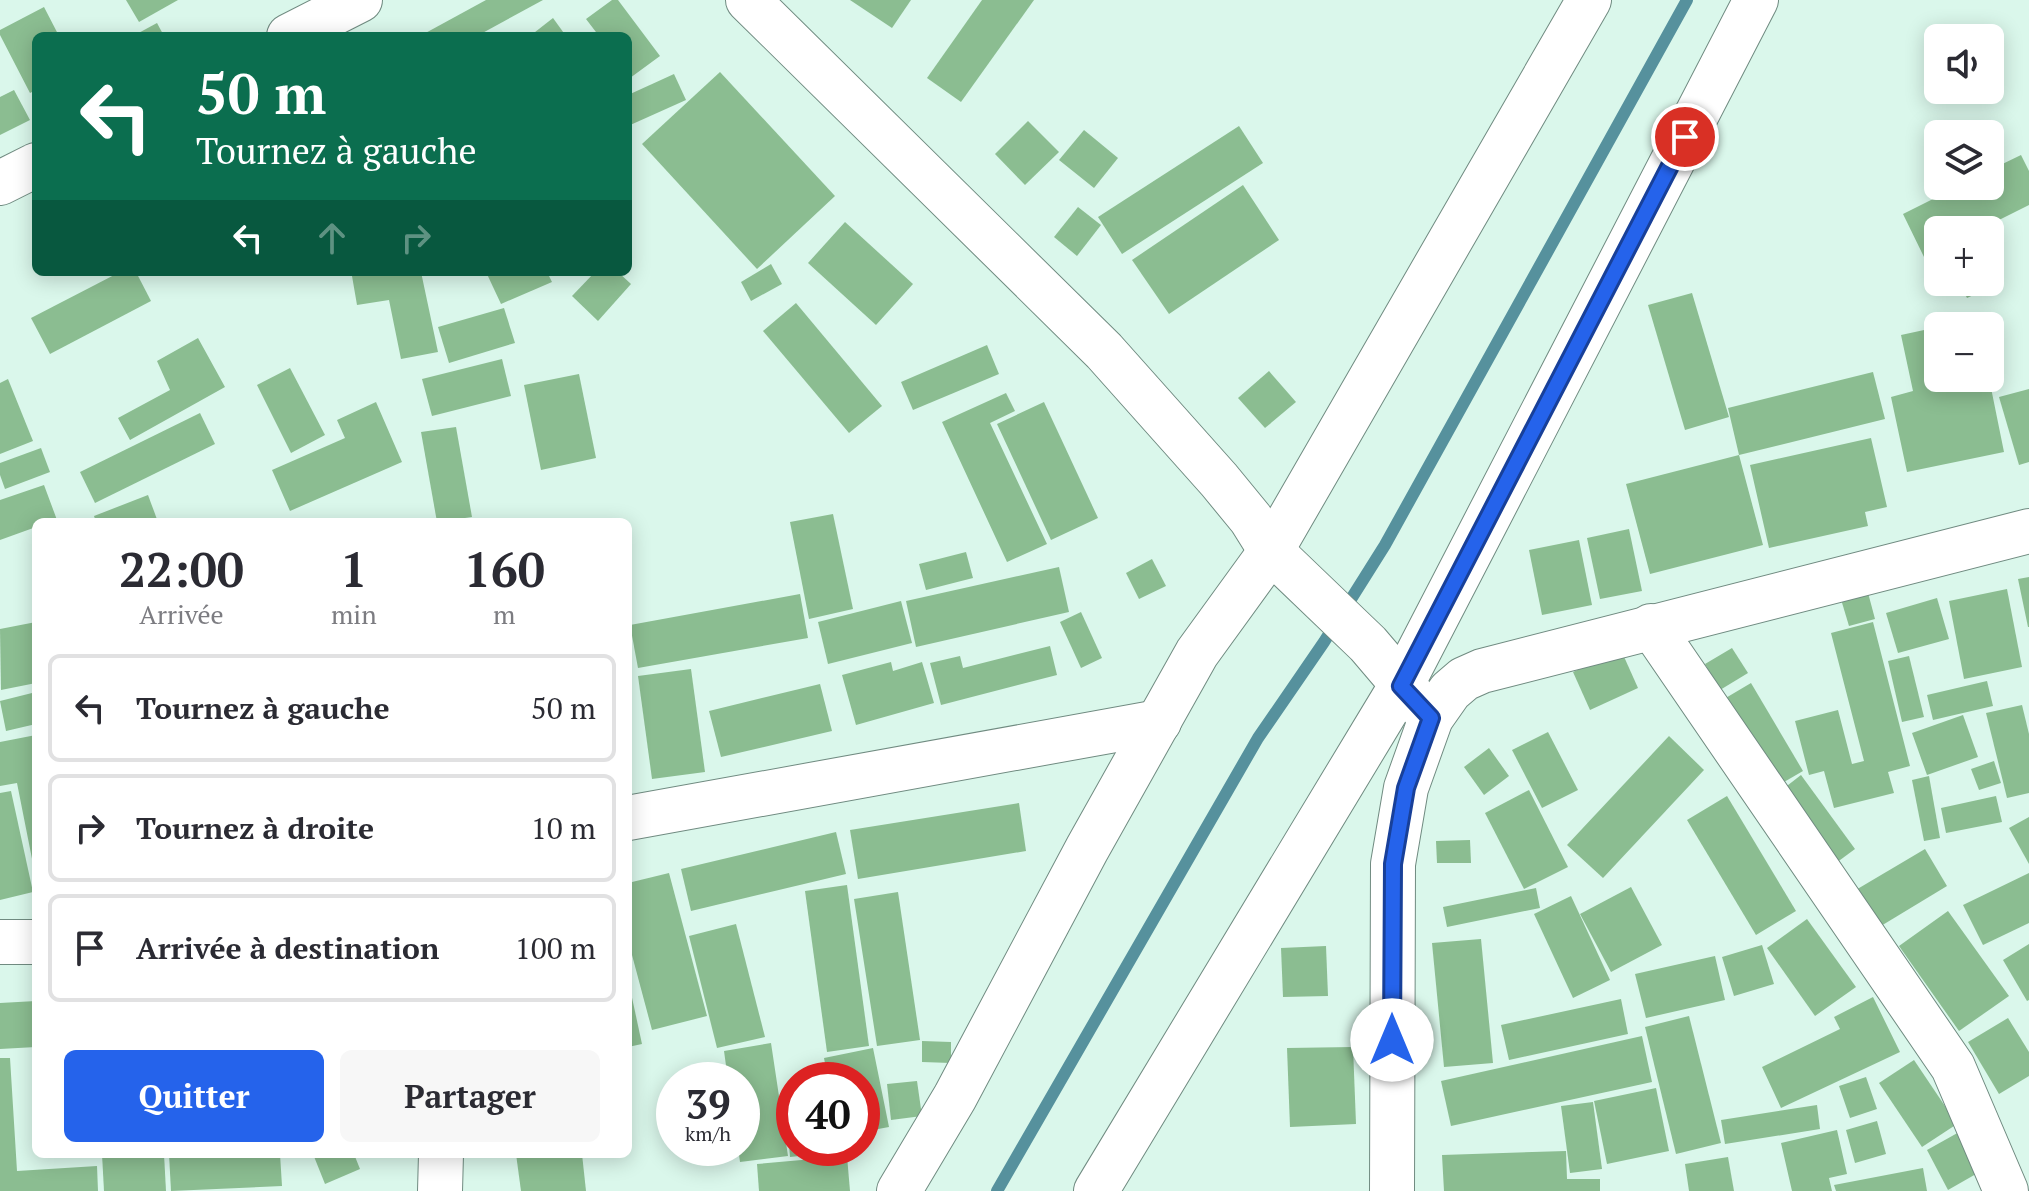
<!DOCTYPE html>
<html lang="fr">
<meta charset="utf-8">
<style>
:root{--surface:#fff;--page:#f7f7f7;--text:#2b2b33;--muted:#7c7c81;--line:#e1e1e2;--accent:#2563eb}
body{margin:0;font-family:"PT Serif",serif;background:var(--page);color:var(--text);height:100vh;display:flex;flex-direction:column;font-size:30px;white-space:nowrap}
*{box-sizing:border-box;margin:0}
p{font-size:26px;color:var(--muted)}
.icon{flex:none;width:44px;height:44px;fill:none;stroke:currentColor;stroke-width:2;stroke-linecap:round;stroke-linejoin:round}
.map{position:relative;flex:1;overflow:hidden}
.drawer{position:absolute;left:32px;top:518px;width:600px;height:640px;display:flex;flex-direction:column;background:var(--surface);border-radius:12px;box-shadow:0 4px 20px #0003}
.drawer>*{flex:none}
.top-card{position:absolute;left:32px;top:32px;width:600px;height:244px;border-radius:12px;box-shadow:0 4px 20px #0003;background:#0b6e4f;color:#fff;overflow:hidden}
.buttons{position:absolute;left:1924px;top:24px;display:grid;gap:16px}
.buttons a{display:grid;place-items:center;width:80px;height:80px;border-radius:12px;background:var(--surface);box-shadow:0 4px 20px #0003;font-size:40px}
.speed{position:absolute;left:656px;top:1062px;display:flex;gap:16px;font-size:40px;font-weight:700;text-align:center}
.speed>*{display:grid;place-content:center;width:104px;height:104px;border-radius:50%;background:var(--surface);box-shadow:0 4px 20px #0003;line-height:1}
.speed small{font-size:20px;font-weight:400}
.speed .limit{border:12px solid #d22;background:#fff;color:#111}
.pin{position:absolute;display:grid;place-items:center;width:68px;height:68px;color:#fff;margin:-34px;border:4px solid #fff;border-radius:50%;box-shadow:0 2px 8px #0007}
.me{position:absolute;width:88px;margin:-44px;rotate:0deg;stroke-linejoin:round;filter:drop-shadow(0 0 6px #0008)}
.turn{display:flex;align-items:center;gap:28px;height:168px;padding:0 32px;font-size:36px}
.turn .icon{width:104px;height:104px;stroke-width:2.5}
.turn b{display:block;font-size:56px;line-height:68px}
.lanes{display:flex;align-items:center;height:76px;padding:0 32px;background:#0003;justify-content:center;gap:40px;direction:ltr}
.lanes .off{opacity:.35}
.eta{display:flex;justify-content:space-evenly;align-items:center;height:136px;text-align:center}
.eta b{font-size:48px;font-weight:700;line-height:56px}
.action{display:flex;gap:16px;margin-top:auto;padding:16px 32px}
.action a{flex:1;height:92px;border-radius:12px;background:var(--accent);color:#fff;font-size:32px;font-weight:700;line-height:92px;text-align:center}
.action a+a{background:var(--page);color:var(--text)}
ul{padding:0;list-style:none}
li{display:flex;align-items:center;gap:24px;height:108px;margin:0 16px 12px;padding:0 16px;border:4px solid var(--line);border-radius:12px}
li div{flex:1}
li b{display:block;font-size:30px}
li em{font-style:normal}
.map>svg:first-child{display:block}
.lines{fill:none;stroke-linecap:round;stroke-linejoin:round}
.stream{stroke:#56919d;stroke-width:12}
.building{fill:#8bbd91}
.minor-casing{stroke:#708b81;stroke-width:46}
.tertiary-casing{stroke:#708b81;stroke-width:46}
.minor{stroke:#fff;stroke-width:44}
.tertiary{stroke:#fff;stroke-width:44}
.route-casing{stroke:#184099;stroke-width:20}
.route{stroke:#2563eb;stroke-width:14}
</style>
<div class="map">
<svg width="2029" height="1191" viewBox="0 0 2029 1191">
<rect width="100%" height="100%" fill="#daf7eb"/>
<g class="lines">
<polyline class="stream" points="997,1191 1258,738 1324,642 1385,545 1687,0"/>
</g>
<g class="building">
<polygon points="126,0 178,0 139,22"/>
<polygon points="486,0 543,0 477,36 420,36"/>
<polygon points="612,0 618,0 660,56 630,78 628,75 628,36 599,36 586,19"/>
<polygon points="850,0 911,0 892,28"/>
<polygon points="982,0 1034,0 961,102 927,78"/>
<polygon points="44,7 59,36 36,36 36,90 30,93 0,35 0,30"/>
<polygon points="553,18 566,36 530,36"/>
<polygon points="157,23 164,36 133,36"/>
<polygon points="720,72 835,196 757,269 642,144"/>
<polygon points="674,74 686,100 628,126 628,95"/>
<polygon points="14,90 30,120 0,135 0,97"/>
<polygon points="1028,121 1059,152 1025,185 995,154"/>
<polygon points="1239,126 1263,163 1122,254 1098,217"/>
<polygon points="1084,130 1118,158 1094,188 1059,160"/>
<polygon points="2021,155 2029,171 2029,205 1979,230 1938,230 1938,250 1924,257 1903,214 1959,186 1990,186 1990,170"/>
<polygon points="1243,185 1279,240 1169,314 1132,260"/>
<polygon points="1078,207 1101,225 1077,256 1054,237"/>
<polygon points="845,222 913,284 876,325 808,263"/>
<polygon points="1990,251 2004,281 1967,298 1959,282 1990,282"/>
<polygon points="771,264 782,284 751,301 741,282"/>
<polygon points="120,272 136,272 151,301 50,354 31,318"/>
<polygon points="377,272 421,272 438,352 401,359 389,300 357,305 352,276"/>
<polygon points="486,272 547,272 552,282 501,304"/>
<polygon points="595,272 618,272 631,284 598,321 572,296"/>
<polygon points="1692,293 1729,417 1685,430 1648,305"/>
<polygon points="796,303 882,406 849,433 763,331"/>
<polygon points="504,308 515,343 449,363 438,327"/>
<polygon points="1938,327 1938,378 1989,378 2004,452 1907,472 1891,397 1913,391 1901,335"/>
<polygon points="198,338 225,387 130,440 118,418 170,390 157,361"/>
<polygon points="987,345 999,374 913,410 901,382"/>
<polygon points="502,359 511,396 432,416 422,379"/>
<polygon points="290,368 325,435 291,453 257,385"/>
<polygon points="1269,371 1296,402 1265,428 1238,398"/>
<polygon points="1873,372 1885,419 1739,455 1728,408"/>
<polygon points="579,374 596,458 541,470 524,385"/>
<polygon points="8,379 33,441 0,454 0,383"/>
<polygon points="2029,389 2029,462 2019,465 1999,397"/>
<polygon points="1006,393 1015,411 990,423 1047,544 1007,562 942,422"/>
<polygon points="376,402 402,462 290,511 272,470 345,438 337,420"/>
<polygon points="1044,402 1098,518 1051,540 997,424"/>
<polygon points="200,413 215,444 95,503 80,472"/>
<polygon points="456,427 472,517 437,522 421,432"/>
<polygon points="1871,438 1887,507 1865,512 1868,526 1769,548 1750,465"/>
<polygon points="41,448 50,472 5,489 0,475 0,463"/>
<polygon points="1739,455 1763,545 1650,574 1626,484"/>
<polygon points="44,485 57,520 36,522 36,527 0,540 0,500"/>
<polygon points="148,495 158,522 96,522 94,516"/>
<polygon points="833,514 853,609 809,619 790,522"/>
<polygon points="1629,529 1642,591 1600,599 1587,538"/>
<polygon points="1579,540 1592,605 1542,615 1529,550"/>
<polygon points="966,552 973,578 926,590 919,564"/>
<polygon points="1152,559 1166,586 1139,599 1126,573"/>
<polygon points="1059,567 1069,612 916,647 906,601"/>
<polygon points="2029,577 2029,627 2028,627 2018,579"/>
<polygon points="1867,589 1875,619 1849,626 1840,596"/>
<polygon points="2007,589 2022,667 1964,679 1949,601"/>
<polygon points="800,594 808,638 638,668 630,625"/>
<polygon points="1937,598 1949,639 1898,653 1886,613"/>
<polygon points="901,601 912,643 828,664 818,622"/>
<polygon points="1081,612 1102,658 1081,668 1060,622"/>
<polygon points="36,622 36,683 1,690 0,629"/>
<polygon points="1873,622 1910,766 1888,772 1894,793 1834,808 1824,771 1809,775 1795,721 1838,710 1852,764 1864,761 1831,633"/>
<polygon points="1050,646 1057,675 941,705 930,663 960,656 963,668"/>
<polygon points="1732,648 1748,673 1720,690 1705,664"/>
<polygon points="1621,650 1638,688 1590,710 1573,672"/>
<polygon points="1909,656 1924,717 1902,722 1888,661"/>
<polygon points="891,662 893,671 922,662 934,703 856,725 842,675"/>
<polygon points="691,669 705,772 652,779 638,676"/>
<polygon points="1987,681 1993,706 1933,720 1927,695"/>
<polygon points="1751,683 1803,771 1777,786 1724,699"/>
<polygon points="820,684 832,731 721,757 709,711"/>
<polygon points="36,692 36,724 6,731 0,701"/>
<polygon points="2022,705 2029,734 2029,793 2007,798 1986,713"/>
<polygon points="1963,715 1978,757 1927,775 1912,733"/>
<polygon points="1548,732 1578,790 1542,808 1512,750"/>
<polygon points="36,735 36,874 35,874 17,783 0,786 0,742"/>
<polygon points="1669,736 1704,770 1603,878 1567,845"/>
<polygon points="1489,748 1509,776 1484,795 1464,767"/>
<polygon points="1994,761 2001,783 1979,790 1971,769"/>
<polygon points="1801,775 1855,849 1836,863 1783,789"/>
<polygon points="1929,776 1940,838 1924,841 1912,780"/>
<polygon points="1529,790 1568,867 1524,889 1485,813"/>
<polygon points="11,791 33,892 0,900 0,793"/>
<polygon points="1727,796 1796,911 1756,935 1687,820"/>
<polygon points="1996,796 2002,822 1946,833 1941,808"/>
<polygon points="1019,803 1026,851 858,879 850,830"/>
<polygon points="2029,817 2029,864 2009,828"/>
<polygon points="836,832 846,874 691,911 681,869"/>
<polygon points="1470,840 1471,863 1437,863 1436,841"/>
<polygon points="1925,849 1947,886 1871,932 1849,894"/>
<polygon points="669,873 707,1016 652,1030 628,940 628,883"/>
<polygon points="2029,873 2029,923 1983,945 1963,905"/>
<polygon points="847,885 869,1046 827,1052 805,891"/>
<polygon points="1631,887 1662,945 1611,972 1580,914"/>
<polygon points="1536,888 1540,908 1447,927 1443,907"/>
<polygon points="898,892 920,1040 877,1046 854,899"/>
<polygon points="1571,896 1610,980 1573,998 1534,914"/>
<polygon points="1948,911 2009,996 1959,1031 1899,946"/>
<polygon points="1807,919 1856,987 1815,1016 1767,948"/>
<polygon points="736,924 765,1037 717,1048 689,936"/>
<polygon points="1481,939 1493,1063 1444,1067 1432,943"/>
<polygon points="2029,944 2029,1000 2027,1001 2003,960"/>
<polygon points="1762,945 1774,984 1734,996 1722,957"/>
<polygon points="1326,946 1328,996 1283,997 1281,948"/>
<polygon points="1715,956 1725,1000 1646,1018 1635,974"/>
<polygon points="628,993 631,993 642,1044 628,1047"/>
<polygon points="1873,997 1900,1052 1781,1108 1762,1067 1840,1029 1834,1017"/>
<polygon points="1621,999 1628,1034 1509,1060 1501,1025"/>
<polygon points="36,1001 36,1047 0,1049 0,1003"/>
<polygon points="1689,1016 1721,1143 1676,1154 1645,1027"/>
<polygon points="2008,1018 2029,1052 2029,1076 1999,1094 1968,1042"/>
<polygon points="1642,1036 1652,1082 1451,1126 1441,1081"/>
<polygon points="922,1041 951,1042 951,1063 922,1062"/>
<polygon points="771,1043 788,1156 740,1162 738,1148 742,1148 742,1080 728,1080 724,1051"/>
<polygon points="1353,1047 1356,1124 1290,1127 1287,1048"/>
<polygon points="873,1048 889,1127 862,1132 862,1080 828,1080 824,1058"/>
<polygon points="0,1058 10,1058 17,1171 97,1166 98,1191 0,1191"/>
<polygon points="1914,1060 1957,1124 1922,1147 1879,1083"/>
<polygon points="1866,1077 1877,1109 1850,1118 1839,1086"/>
<polygon points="917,1081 922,1116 891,1120 887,1084"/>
<polygon points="1656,1088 1669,1151 1607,1164 1594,1101"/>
<polygon points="1593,1102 1602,1169 1570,1173 1561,1106"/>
<polygon points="1817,1105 1820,1129 1725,1144 1721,1120"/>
<polygon points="1877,1121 1886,1154 1855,1163 1846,1130"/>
<polygon points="1837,1130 1847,1174 1829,1178 1832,1191 1792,1191 1781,1143"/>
<polygon points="1961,1131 1983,1170 1948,1190 1927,1150"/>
<polygon points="794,1132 794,1148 826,1148 827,1153 790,1157 788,1133"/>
<polygon points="1566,1151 1567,1179 1600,1179 1600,1191 1444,1191 1442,1155"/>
<polygon points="102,1154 164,1154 166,1191 104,1191"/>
<polygon points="169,1154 280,1154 282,1186 171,1191"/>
<polygon points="313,1154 354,1154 360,1169 325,1184"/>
<polygon points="516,1154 582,1154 586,1191 521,1191"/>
<polygon points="847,1156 850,1191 759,1191 757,1164"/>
<polygon points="1728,1157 1734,1191 1689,1191 1685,1164"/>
<polygon points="1923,1168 1927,1191 1836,1191 1834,1185"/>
</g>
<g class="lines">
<g class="minor-casing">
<g id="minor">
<polyline points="289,36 360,0"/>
<polyline points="0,183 36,165"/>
<polyline points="1651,626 1953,1067 2006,1191"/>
<polyline points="628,818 1159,722"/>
<polyline points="0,942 36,942"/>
<polyline points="440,1191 441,1154"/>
<polyline points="899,1191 955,1097 1087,849 1197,653 1271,551 1589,0"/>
<polyline points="1096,1191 1401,686 1756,0"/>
</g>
</g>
<g class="tertiary-casing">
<g id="tertiary">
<polyline points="748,0 1104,351 1219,480 1251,519 1271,551 1368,644 1431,718"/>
<polyline points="1392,1191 1393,864 1406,788 1431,718 1450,691 1464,679 1482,671 2029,531"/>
</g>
</g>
<use href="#minor" class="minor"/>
<use href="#tertiary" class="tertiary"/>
</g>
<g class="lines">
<g class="route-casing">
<polyline id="route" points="1392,1040 1393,864 1406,788 1431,718 1401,686 1685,137"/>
</g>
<use href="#route" class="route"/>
</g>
</svg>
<div class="buttons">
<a><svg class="icon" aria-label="sound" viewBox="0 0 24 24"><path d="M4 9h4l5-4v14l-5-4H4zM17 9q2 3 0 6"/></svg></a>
<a><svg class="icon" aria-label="layers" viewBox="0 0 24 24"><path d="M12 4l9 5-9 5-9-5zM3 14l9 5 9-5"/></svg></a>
<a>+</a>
<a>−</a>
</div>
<div class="speed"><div>39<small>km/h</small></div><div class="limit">40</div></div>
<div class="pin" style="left:1685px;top:137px;background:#d93025"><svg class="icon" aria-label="arrive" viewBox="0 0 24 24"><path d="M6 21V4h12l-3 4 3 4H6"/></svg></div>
<svg class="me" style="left:1392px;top:1040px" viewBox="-20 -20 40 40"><circle r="19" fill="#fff"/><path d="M0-13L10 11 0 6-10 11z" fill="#2563eb"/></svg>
<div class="top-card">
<div class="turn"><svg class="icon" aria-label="left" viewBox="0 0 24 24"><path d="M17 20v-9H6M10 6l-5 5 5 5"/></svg><div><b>50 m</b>Tournez à gauche</div></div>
<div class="lanes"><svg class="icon" aria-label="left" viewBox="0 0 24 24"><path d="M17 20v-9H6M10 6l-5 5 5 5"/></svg><svg class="icon off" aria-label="ahead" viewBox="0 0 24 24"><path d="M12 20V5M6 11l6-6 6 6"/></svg><svg class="icon off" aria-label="right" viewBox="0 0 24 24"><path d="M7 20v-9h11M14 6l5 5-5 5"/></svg></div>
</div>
<section class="drawer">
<div class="eta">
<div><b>22:00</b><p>Arrivée</p></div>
<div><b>1</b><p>min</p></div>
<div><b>160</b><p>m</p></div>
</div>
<ul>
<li><svg class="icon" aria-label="left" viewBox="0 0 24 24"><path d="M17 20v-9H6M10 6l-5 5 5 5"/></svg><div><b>Tournez à gauche</b></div><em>50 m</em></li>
<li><svg class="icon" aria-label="right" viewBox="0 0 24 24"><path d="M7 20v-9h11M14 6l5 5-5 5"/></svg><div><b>Tournez à droite</b></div><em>10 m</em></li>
<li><svg class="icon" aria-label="arrive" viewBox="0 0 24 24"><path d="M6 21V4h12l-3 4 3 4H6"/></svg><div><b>Arrivée à destination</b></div><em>100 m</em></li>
</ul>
<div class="action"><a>Quitter</a><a>Partager</a></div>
</section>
</div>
